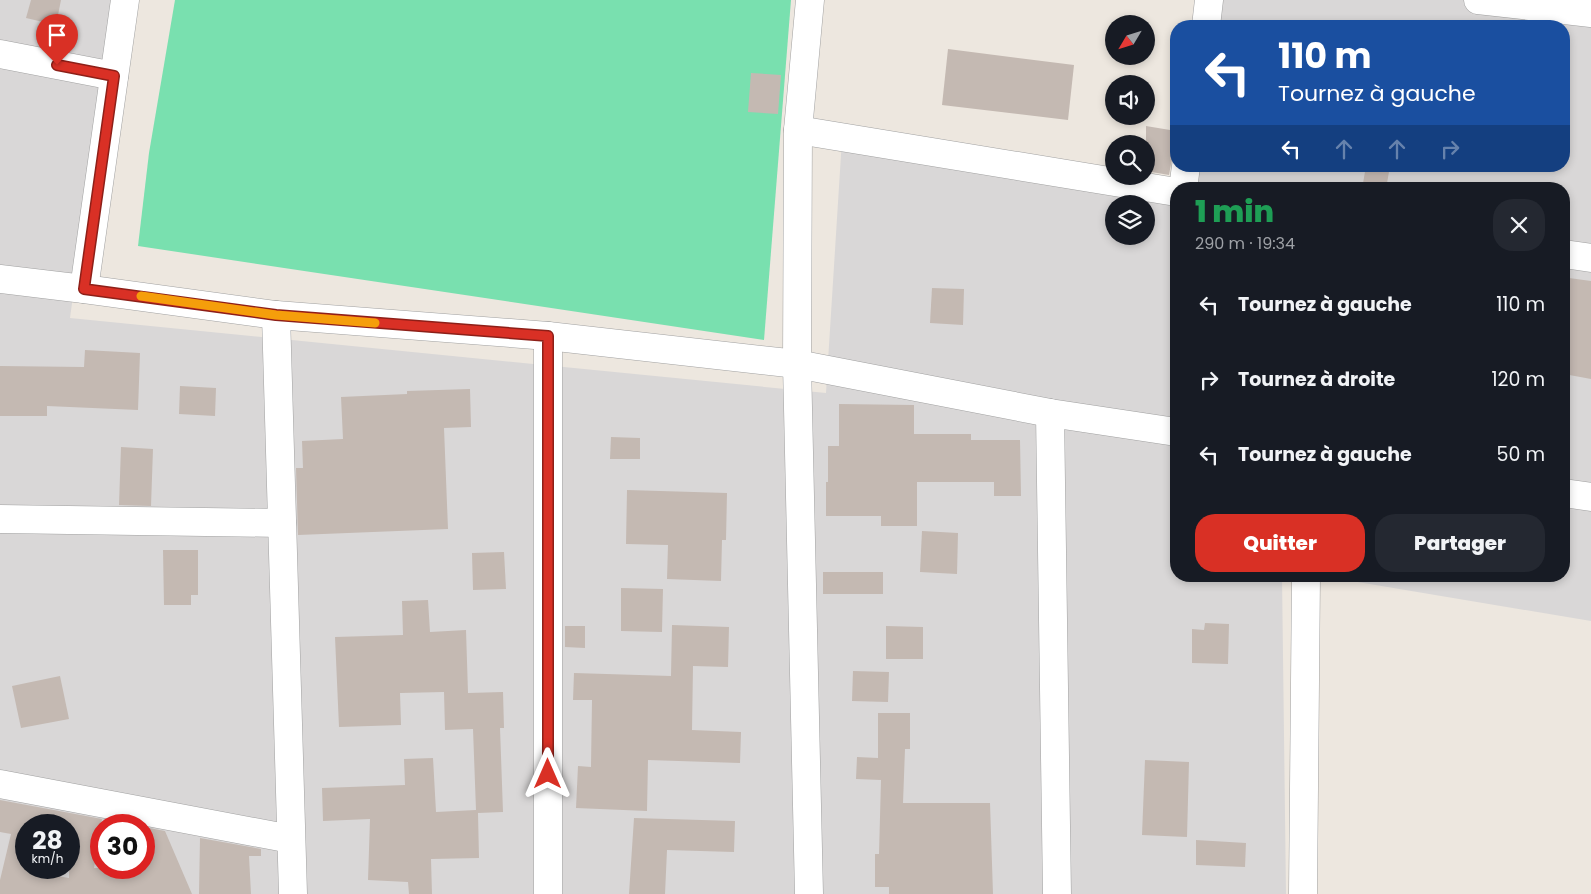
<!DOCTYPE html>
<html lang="fr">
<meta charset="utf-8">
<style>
:root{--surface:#171b24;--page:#242831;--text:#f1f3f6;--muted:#9ea1a6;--accent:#d93025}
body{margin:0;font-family:Poppins,sans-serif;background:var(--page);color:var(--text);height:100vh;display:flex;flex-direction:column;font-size:19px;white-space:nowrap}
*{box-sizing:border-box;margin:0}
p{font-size:16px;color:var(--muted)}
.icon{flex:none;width:28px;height:28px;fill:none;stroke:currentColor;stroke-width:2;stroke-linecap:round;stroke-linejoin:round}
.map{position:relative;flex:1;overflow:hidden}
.side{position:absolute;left:1170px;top:182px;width:400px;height:400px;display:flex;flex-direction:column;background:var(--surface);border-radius:20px;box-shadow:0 2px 8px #0003}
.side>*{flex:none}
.hud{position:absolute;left:1170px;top:20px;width:400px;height:152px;border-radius:20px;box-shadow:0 2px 8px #0003;background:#1a4fa0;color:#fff;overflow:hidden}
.needle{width:32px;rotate:232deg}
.buttons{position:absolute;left:1105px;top:15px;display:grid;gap:10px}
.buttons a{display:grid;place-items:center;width:50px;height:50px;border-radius:50%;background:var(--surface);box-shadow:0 2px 8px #0003;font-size:25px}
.speed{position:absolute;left:15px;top:814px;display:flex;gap:10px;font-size:25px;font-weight:700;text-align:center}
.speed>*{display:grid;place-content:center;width:65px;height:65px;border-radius:50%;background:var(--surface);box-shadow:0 2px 8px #0003;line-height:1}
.speed small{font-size:12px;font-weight:400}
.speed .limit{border:8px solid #d22;background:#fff;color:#111}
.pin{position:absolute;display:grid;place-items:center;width:42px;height:42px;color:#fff;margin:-51px -21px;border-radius:50% 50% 50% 0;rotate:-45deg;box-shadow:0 0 5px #0007}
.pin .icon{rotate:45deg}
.me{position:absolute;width:55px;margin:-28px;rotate:0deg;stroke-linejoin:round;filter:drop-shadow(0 0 4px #0008)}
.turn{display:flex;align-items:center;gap:18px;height:105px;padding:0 25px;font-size:22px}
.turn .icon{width:65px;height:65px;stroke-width:2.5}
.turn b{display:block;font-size:35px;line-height:42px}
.lanes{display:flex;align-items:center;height:48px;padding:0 25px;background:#0003;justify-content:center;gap:25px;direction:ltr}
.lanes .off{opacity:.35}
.round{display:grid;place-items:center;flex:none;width:52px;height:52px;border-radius:20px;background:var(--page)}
.overview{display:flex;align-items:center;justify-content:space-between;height:85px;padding:0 25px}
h1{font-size:30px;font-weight:800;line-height:38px;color:#1e9e55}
.cta{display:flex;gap:10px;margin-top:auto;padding:10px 25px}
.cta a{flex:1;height:58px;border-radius:20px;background:var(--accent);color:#fff;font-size:20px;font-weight:800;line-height:58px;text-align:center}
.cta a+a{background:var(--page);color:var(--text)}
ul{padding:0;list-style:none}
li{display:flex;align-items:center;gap:15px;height:75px;padding:0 25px}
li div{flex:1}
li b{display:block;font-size:19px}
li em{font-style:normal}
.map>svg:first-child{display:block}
.residential{fill:#d9d7d7;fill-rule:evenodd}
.pitch{fill:#79e0af}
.building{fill:#c4b9b2;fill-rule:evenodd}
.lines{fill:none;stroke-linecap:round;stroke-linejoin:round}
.minor-casing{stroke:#a1a1a1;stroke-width:29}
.minor{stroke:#fff;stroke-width:28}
.route-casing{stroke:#8d1f18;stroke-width:12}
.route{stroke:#d93025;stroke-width:9}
.slow{stroke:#f59e0b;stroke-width:9}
</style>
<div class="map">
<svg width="1591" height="894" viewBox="0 0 1591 894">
<rect width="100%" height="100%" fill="#ede7df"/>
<path class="residential" d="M 0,0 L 113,0 L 70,318 L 826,393 L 842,139 L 1195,184 L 1198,166 L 1564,166 L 1564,26 L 1218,26 L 1222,0 L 1591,0 L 1591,621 L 1322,576 L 1564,576 L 1564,189 L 1176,189 L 1176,576 L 1282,576 L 1286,894 L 0,894 ZM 1114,204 L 1146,204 L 1146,236 L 1114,236 ZM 26,825 L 69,825 L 69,868 L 26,868 ZM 101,825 L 144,825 L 144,868 L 101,868 Z"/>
<polygon class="pitch" points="175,0 791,0 764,340 138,246 149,153"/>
<g class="building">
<polygon points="31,0 61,0 56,25 26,18"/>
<polygon points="948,49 1074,65 1068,120 942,105"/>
<polygon points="751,73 781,75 778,114 748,112"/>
<polygon points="1146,126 1176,131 1176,154 1173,157 1171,164 1169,175 1146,171"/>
<polygon points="1366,166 1390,166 1386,189 1362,189"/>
<polygon points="1569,278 1591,281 1591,379 1564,374 1564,323"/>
<polygon points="932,288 964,289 963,325 930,323"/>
<polygon points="85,350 140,353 138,410 47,406 47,416 0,416 0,366 84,367"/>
<polygon points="180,386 216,388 215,416 179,414"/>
<polygon points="470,389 471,427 444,428 448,529 298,535 296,468 303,468 302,441 343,439 341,397 407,394 407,391"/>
<polygon points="839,404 914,405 914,434 971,434 971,440 1020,440 1021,496 994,496 994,482 917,482 917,526 881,526 881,516 826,516 826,482 828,482 828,446 839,446"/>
<polygon points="611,437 640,438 640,459 610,459"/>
<polygon points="121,447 153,449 151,506 119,505"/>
<polygon points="627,490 727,493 726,540 722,540 721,581 667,579 668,545 626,544"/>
<polygon points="922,531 958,533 957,574 920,572"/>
<polygon points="163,550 198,550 198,595 191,595 191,605 164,605"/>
<polygon points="504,552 506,589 473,590 472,553"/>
<rect x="823" y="572" width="60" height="22"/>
<polygon points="621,588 663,589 662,632 621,631"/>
<polygon points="428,600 430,632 466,630 468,693 503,692 504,728 500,728 503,812 478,813 479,858 431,859 432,894 409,894 408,882 368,880 370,819 323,821 322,788 405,785 404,759 433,758 436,812 476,810 473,729 445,730 444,692 400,693 401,725 339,727 335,637 403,635 402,601"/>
<polygon points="1205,623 1229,624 1228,664 1192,663 1192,629 1204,630"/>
<polygon points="672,625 729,627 728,667 693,666 692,730 741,732 740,763 648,760 647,811 576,808 578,766 591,767 592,700 573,700 574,673 671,676"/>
<polygon points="565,626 585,626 585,648 565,647"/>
<polygon points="886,626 923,627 923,659 886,659"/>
<polygon points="853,671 889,672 888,702 852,701"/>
<polygon points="60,676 69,719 21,728 12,686"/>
<polygon points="878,713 910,713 910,749 905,749 903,803 990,803 993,894 889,894 889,887 875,887 875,854 879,854 881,780 856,779 857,757 878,758"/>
<polygon points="1145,760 1189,762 1187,837 1142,835"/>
<path d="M 0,800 L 102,819 L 94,868 L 144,868 L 144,827 L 165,831 L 192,894 L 0,894 L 0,880 L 11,834 L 0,832 ZM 26,825 L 69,825 L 69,878 L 26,871 Z"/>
<polygon points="634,818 735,821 734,852 667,850 665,894 629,894"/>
<polygon points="200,838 261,849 261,856 249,856 251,894 199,894"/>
<polygon points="1196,840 1246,843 1245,867 1196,865"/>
</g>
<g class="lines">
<g class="minor-casing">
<g id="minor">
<polyline points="1478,0 1591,13"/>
<polyline points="1206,26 1209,0"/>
<polyline points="0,54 114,76"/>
<polyline points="798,130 1176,192"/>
<polyline points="1183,189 1186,166"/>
<polyline points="1564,254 1591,258"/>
<polyline points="0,279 84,289 276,315 548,336 797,364 1050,413 1176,432"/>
<polyline points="84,289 125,0"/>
<polyline points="276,315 293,894"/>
<polyline points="1050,413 1057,894"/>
<polyline points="1564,493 1591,497"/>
<polyline points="0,519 282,523"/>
<polyline points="0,784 291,839"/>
<polyline points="548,894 548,336"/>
<polyline points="809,894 797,364 798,130 810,0"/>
<polyline points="1303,894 1306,576"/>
</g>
</g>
<use href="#minor" class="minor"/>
</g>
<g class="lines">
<g class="route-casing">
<polyline id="route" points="57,65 114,76 84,289 276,315 548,336 548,774"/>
</g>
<use href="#route" class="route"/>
<polyline class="slow" points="141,296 276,315 375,323"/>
</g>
</svg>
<div class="buttons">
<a><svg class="needle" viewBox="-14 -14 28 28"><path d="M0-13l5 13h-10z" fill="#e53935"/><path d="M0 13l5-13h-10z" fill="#9ea1a6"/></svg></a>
<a><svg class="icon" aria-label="sound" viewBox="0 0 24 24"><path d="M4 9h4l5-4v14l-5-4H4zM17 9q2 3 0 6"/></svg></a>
<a><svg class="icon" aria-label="search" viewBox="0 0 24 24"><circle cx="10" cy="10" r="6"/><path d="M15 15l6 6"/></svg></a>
<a><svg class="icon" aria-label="layers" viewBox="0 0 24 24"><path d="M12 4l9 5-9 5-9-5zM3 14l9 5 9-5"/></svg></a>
</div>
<div class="speed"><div>28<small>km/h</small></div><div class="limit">30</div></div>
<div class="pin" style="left:57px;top:65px;background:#d93025"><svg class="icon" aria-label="arrive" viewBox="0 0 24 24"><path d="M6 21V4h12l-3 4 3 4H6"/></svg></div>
<svg class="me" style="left:548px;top:774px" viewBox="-20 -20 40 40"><path d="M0-17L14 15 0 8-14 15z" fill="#d93025" stroke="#fff" stroke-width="4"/></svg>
<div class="hud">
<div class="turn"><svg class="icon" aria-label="left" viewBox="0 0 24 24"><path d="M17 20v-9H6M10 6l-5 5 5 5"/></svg><div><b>110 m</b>Tournez à gauche</div></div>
<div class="lanes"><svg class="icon" aria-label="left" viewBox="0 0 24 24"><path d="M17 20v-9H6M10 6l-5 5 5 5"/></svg><svg class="icon off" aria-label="ahead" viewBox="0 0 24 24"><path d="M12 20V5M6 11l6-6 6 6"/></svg><svg class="icon off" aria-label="ahead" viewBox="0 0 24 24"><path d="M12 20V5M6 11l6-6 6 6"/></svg><svg class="icon off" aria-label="right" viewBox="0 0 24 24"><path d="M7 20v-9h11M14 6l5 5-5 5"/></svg></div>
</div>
<section class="side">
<div class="overview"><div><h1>1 min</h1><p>290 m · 19:34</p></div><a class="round"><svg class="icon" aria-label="close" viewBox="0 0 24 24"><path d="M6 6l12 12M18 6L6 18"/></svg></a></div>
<ul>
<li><svg class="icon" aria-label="left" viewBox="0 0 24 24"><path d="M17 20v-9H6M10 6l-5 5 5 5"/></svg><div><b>Tournez à gauche</b></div><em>110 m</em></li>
<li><svg class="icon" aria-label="right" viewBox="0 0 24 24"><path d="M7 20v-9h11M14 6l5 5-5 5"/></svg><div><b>Tournez à droite</b></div><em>120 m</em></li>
<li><svg class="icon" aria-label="left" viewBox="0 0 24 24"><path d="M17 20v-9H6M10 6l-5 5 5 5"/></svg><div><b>Tournez à gauche</b></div><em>50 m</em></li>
</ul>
<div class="cta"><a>Quitter</a><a>Partager</a></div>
</section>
</div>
